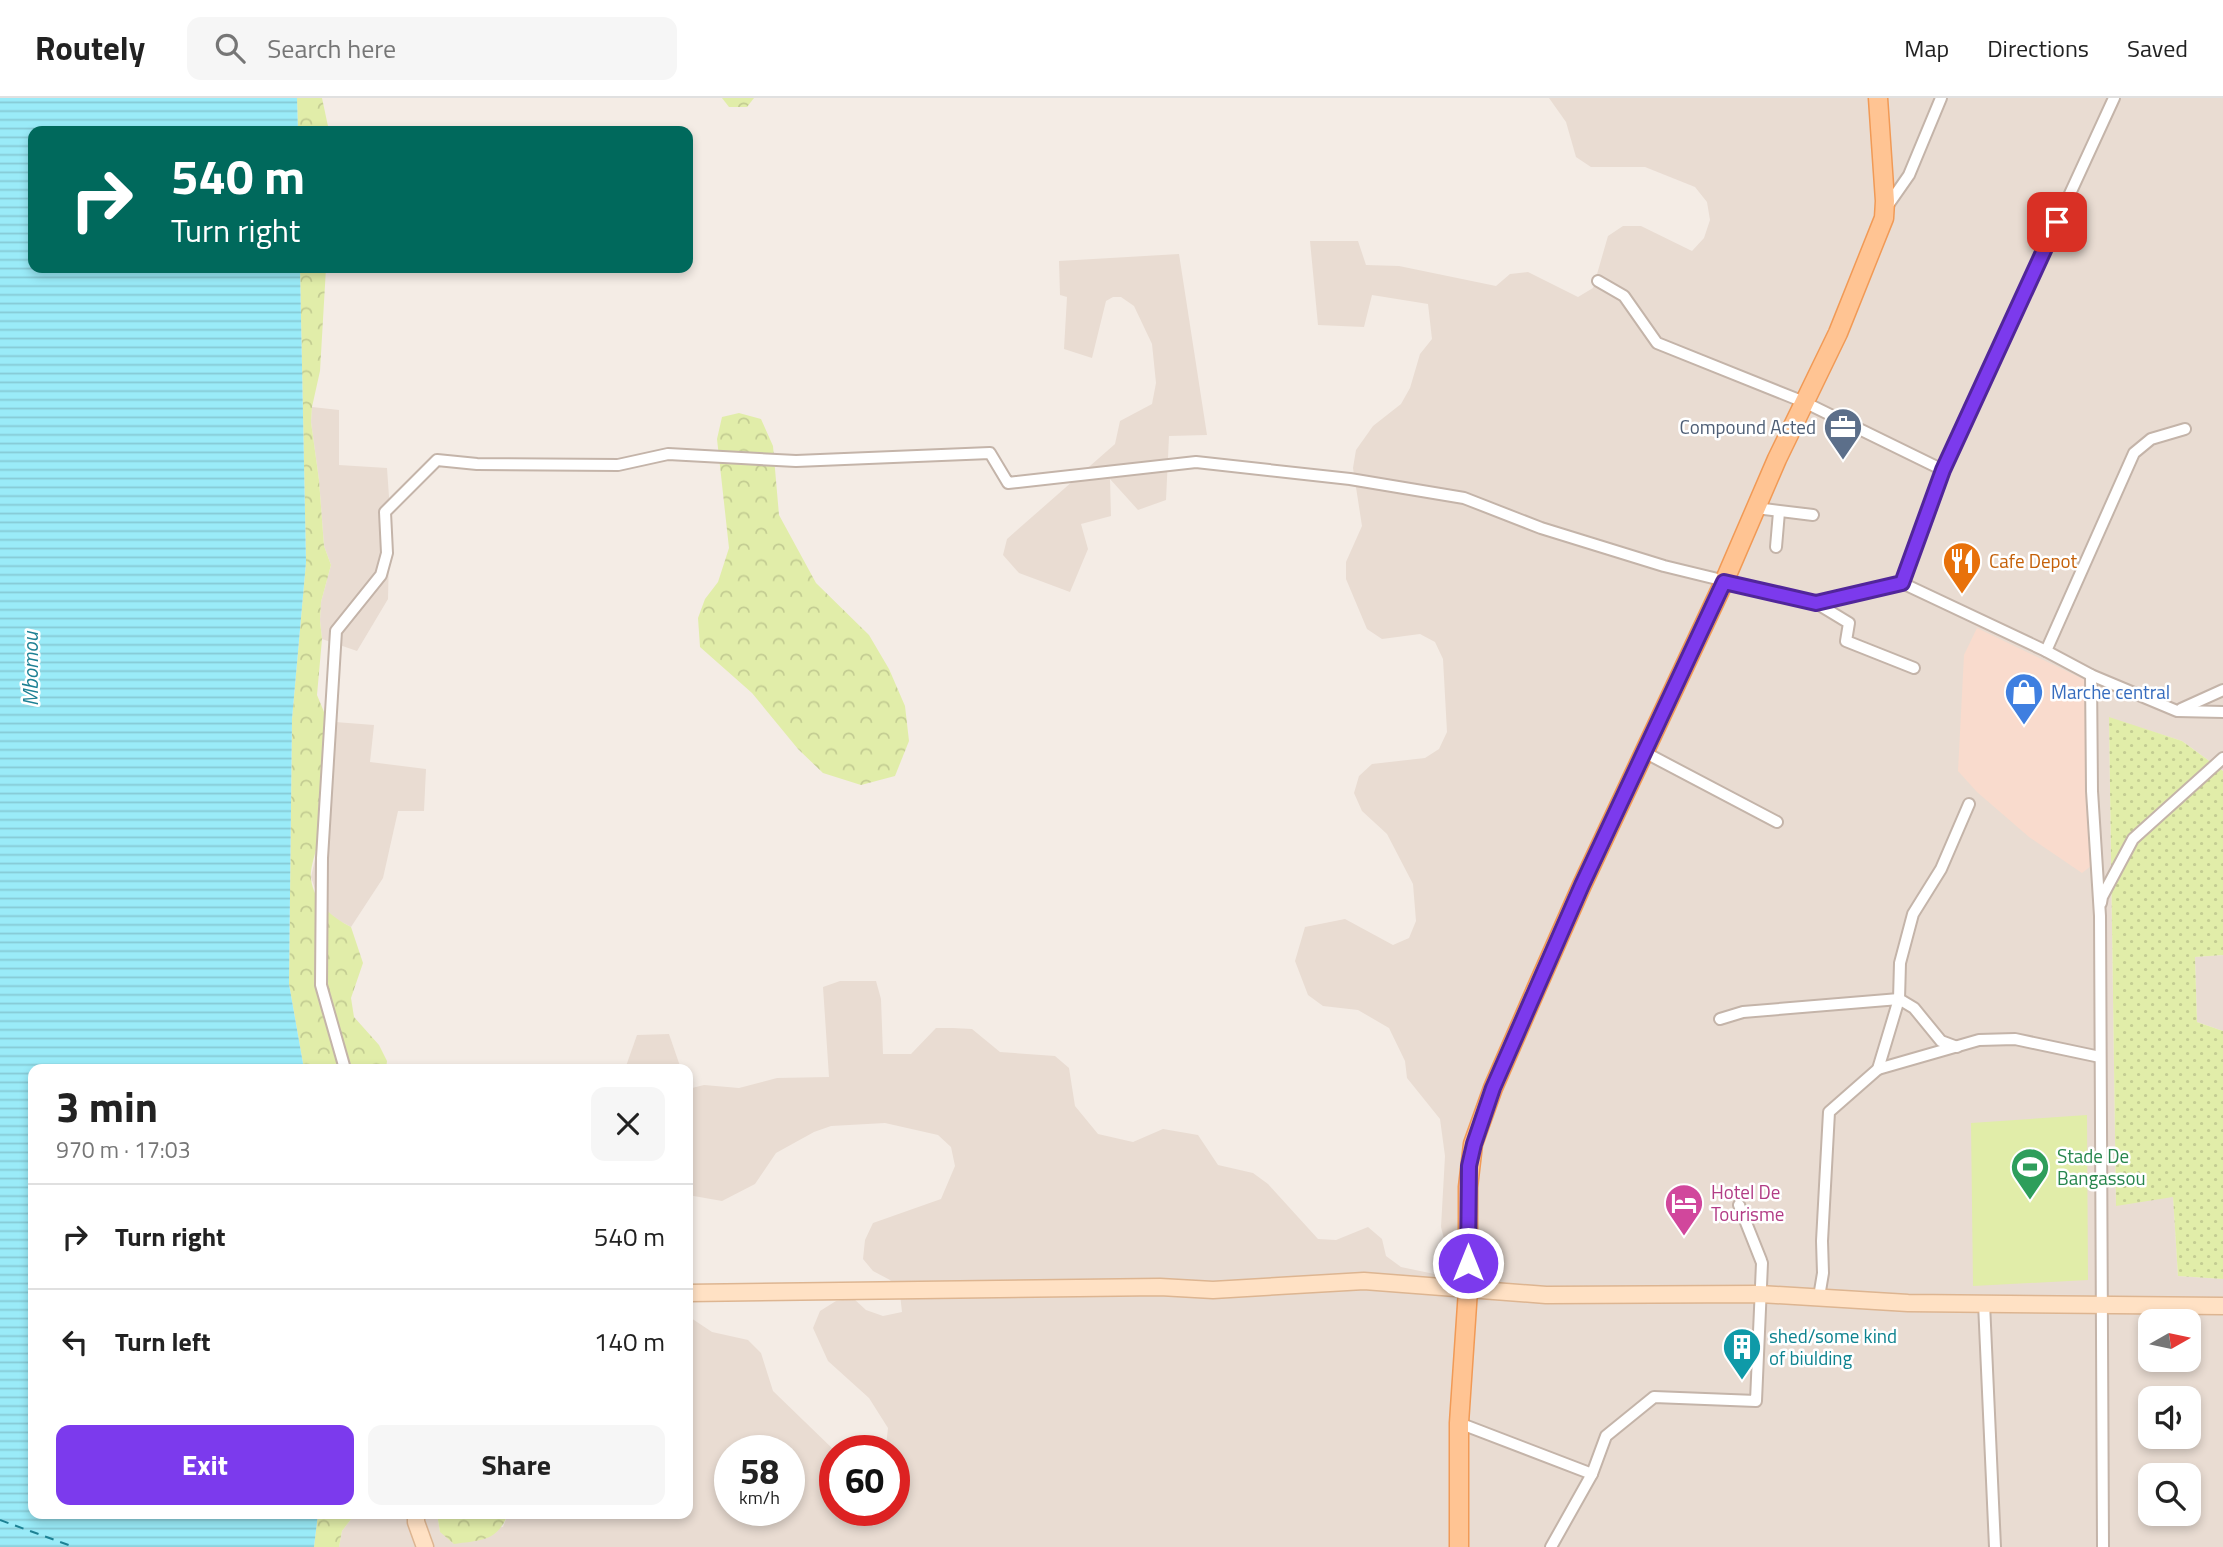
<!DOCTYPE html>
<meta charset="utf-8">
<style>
:root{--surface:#fff;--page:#f6f6f6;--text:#222;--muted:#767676;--line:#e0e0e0;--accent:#7c3aed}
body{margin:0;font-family:"Titillium Web",sans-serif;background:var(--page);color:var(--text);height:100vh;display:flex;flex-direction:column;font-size:26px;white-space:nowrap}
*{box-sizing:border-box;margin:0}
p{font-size:23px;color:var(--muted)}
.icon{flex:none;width:38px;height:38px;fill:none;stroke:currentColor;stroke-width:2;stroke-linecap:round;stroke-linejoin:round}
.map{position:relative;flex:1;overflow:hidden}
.drawer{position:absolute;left:28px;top:966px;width:665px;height:455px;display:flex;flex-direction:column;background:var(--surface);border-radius:14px;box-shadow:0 4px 10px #0003}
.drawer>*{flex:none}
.top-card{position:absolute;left:28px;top:28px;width:665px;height:147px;border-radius:14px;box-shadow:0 4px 10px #0003;background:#00695c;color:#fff;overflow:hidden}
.needle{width:46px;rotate:81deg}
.controls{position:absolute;left:2138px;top:1211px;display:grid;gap:14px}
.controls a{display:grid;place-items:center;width:63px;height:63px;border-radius:14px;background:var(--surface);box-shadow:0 4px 10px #0003;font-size:35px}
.speed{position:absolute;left:714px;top:1337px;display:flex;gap:14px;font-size:35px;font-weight:700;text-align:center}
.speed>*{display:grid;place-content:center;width:91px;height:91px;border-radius:50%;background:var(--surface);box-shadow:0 4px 10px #0003;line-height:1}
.speed small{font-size:18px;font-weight:400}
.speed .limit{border:10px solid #d22;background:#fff;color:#111}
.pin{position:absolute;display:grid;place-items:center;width:60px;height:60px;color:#fff;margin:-30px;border-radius:14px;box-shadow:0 4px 10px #0006}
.me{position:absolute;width:77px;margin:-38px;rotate:0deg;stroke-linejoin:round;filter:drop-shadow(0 0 5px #0008)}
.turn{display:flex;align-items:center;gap:24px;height:147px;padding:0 28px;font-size:32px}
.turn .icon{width:91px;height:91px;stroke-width:2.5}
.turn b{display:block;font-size:49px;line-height:60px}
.round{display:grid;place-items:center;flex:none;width:74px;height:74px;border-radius:14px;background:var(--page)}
.summary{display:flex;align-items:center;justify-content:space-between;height:119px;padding:0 28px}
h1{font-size:42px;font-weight:700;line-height:52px}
.action{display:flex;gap:14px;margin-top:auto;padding:14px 28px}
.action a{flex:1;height:80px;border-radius:14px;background:var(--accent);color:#fff;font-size:28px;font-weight:700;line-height:80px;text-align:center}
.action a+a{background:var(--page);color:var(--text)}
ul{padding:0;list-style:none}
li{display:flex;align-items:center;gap:21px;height:105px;padding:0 28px;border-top:2px solid var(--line)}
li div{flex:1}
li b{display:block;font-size:26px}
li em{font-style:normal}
header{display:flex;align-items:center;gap:42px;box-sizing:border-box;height:98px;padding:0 35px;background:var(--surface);border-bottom:2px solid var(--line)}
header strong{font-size:33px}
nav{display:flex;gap:38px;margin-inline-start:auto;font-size:24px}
.search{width:490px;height:63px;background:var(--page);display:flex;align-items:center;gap:18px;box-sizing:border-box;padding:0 24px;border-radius:14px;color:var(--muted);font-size:26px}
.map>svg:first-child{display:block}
.residential{fill:#e9dcd2;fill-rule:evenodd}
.commercial{fill:#f9dbcd}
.grass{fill:url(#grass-dots)}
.forest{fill:url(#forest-crowns)}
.pitch{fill:#e1eda9}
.water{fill:url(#water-rules)}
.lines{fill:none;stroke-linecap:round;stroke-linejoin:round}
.ferry{stroke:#1d8194;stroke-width:2;stroke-dasharray:9 7;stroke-linecap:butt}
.street-casing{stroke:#c4b4a9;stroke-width:14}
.secondary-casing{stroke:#ddb591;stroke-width:19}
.primary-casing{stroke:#f19a56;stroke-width:21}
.street{stroke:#fff;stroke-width:10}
.secondary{stroke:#ffe1c4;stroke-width:16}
.primary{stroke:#ffc493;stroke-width:18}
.route-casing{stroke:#51269a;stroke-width:18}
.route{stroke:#7c3aed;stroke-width:12}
.labels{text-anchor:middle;stroke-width:5;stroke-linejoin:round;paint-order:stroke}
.service-label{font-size:19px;fill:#4e5e75;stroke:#fff;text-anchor:end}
.food-label{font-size:19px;fill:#c56008;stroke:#fff;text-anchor:start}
.shop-label{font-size:19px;fill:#366cbe;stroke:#fff;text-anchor:start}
.leisure-label{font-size:19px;fill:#27864d;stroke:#fff;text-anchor:start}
.hotel-label{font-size:19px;fill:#b23c85;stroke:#fff;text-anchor:start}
.culture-label{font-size:19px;fill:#0d838f;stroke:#fff;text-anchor:start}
.water-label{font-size:21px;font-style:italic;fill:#1d8194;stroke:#fff}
</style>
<header>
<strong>Routely</strong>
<div class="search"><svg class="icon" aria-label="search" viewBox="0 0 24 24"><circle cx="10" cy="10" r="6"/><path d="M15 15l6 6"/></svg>Search here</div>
<nav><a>Map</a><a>Directions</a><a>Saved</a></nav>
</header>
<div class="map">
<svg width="2223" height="1449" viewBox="0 0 2223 1449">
<defs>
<pattern id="grass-dots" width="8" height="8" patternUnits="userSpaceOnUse" patternTransform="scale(1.75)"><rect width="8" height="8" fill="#e1eda9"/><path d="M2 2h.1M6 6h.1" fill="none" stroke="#c3cc92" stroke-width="1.8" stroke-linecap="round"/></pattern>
<pattern id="forest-crowns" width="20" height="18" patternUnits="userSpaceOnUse" patternTransform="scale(1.75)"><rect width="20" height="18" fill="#e1eda9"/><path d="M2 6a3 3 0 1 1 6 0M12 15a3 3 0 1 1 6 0" fill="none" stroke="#c3cc92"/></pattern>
<pattern id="water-rules" width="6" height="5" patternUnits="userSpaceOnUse" patternTransform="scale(1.75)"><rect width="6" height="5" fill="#9aebf8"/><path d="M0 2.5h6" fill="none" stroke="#86cad5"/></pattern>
</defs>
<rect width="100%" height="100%" fill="#f4ece5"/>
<g class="residential">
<path d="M 1549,0 L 2223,0 L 2223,673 L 2182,643 L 2109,620 L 2116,1107 L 2173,1098 L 2178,1178 L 2223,1181 L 2223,1449 L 339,1449 L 342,1433 L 355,1416 L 437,1416 L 440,1434 L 503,1429 L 508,1416 L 688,1416 L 688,1218 L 712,1234 L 748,1242 L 761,1255 L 773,1293 L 835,1353 L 835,1412 L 894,1412 L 894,1353 L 881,1353 L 886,1348 L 888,1330 L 869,1300 L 828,1263 L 813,1230 L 820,1213 L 836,1203 L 853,1200 L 866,1212 L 883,1218 L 902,1214 L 900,1196 L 890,1182 L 873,1173 L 863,1161 L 865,1142 L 873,1125 L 941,1101 L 955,1068 L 951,1049 L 938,1037 L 885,1025 L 831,1028 L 814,1034 L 776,1055 L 755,1086 L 722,1103 L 688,1097 L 688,991 L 704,987 L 739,990 L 777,980 L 829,979 L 823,889 L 840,883 L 876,883 L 881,901 L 883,956 L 911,956 L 936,930 L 953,930 L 972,931 L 1000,954 L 1055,958 L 1069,970 L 1075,1008 L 1098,1036 L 1133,1044 L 1163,1031 L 1198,1037 L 1218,1067 L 1253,1075 L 1268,1086 L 1318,1141 L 1336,1142 L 1368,1129 L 1382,1141 L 1386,1158 L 1401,1169 L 1439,1177 L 1450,1164 L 1441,1129 L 1445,1058 L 1440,1021 L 1407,980 L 1405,963 L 1389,930 L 1358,912 L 1323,908 L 1308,897 L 1295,863 L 1305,829 L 1345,821 L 1393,847 L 1409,840 L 1416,823 L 1413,786 L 1387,736 L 1362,713 L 1354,695 L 1359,678 L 1372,666 L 1425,660 L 1439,651 L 1447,634 L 1443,561 L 1435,544 L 1420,536 L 1382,541 L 1367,531 L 1346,481 L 1346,464 L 1362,428 L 1353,370 L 1356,352 L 1373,328 L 1401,306 L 1410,290 L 1420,256 L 1432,241 L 1428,206 L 1372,197 L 1364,229 L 1318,227 L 1310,143 L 1358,143 L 1366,167 L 1399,168 L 1496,188 L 1510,176 L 1528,174 L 1578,199 L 1593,190 L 1608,138 L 1623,128 L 1641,128 L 1692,153 L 1704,140 L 1710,122 L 1707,104 L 1695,89 L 1645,69 L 1591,69 L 1576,59 L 1566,24 ZM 2151,1223 L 2189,1223 L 2189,1262 L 2151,1262 ZM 2151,1300 L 2189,1300 L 2189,1339 L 2151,1339 ZM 730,1353 L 789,1353 L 789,1412 L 730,1412 ZM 2151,1377 L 2189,1377 L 2189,1416 L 2151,1416 Z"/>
<polygon points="1179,156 1207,337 1169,338 1166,402 1138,412 1110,381 1111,418 1081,426 1088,451 1070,494 1019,475 1003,457 1007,441 1115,346 1120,323 1152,306 1156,285 1152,246 1134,208 1121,199 1113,199 1106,203 1092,260 1064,251 1067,199 1060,197 1059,163"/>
<polygon points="312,309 339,312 339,367 387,370 390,413 388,501 357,553 322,541 320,522 321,504 331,467 324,448 319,382 311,324"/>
<polygon points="335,624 374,627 370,664 426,671 424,713 398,713 383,780 351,829 336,821 326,812 317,797 311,779 324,722"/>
<polygon points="2223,857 2223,933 2197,924 2195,859"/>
<polygon points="669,936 681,971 625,971 637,937"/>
</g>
<polygon class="commercial" points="1977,530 2087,583 2091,768 2082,775 2029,739 1977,694 1958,673 1964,557"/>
<polygon class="grass" points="2109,619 2182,643 2223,673 2223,857 2195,859 2197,924 2223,933 2223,1181 2178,1178 2173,1099 2116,1108"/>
<g class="forest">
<polygon points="297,0 322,0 329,33 298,33"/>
<polygon points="722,0 754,0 747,9 729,9"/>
<path d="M 300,170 L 326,170 L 320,273 L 312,309 L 311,324 L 319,382 L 324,448 L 331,467 L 321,504 L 320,522 L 322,541 L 317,597 L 324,614 L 335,624 C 334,656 330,690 324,722 C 322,737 309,768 311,781 C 314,804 331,819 351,829 L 363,865 L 351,900 L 354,919 L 379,947 L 387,963 L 386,971 L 304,971 L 289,886 L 292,621 L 306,464 Z"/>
<polygon points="739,315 761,321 773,348 779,417 816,485 869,537 889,571 905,608 909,643 895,678 861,687 823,675 798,651 752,595 700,549 698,520 705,501 718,484 729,450 717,341 722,319"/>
<polygon points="318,1416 355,1416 342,1433 339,1449 314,1449"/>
<path d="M 437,1416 L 508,1416 C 497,1444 481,1442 454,1446 L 440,1434 Z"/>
</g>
<polygon class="pitch" points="2087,1017 2088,1182 1973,1188 1971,1025"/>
<polygon class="water" points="0,0 297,0 298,33 33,33 33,170 300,170 306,464 292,621 289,886 304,971 33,971 33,1416 318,1416 314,1449 0,1449"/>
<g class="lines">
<polyline class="ferry" points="0,1422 74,1449"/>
<g class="street-casing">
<g id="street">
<polyline points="1886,110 1909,77 1941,0"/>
<polyline points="1598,183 1624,198 1657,245 1804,304 1943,372"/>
<polyline points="1756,410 1813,417"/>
<polyline points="1776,449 1779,414"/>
<polyline points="1902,485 1943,372 2114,0"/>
<polyline points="1816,505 1849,525 1846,543 1914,570"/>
<polyline points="2046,553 2134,355 2151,341 2185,331"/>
<polyline points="2091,577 2092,693 2100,818 2103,1449"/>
<polyline points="2181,611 2223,592"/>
<polyline points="1644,654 1777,724"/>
<polyline points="2101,805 2102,799 2133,741 2223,660"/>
<polyline points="1720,921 1743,914 1899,901 1914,910 1941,943 1957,949"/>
<polyline points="345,971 321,887 322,760 336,533 381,477 387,455 385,414 437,362 477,366 618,367 668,356 796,363 990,355 1008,385 1196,364 1350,381 1464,400 1541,430 1664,468 1816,505 1902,485 2046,553 2091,577 2177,613 2223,614"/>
<polyline points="1878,971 1979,942 2015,941 2100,959"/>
<polyline points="1819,1199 1823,1175 1822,1143 1829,1014 1878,971 1899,901 1900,865 1913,816 1941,771 1969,706"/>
<polyline points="1984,1205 1995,1449"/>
<polyline points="1459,1325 1592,1376"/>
<polyline points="1551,1449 1592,1376 1606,1338 1654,1299 1756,1303 1762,1165 1739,1107 1761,1162"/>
</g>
</g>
<g class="secondary-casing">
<g id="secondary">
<polyline points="688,1195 1160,1189 1213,1192 1364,1183 1546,1197 1760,1196 1908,1205 2223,1208"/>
<polyline points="416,1416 416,1424 425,1449"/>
</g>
</g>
<g class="primary-casing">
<polyline id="primary" points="1459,1449 1459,1325 1468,1192 1468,1089 1473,1046 1493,990 1537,889 1582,787 1724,484 1777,361 1838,235 1884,120 1885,103 1878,0"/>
</g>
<use href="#street" class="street"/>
<use href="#secondary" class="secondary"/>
<use href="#primary" class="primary"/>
</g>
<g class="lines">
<g class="route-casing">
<polyline id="route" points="1468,1165 1469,1068 1474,1046 1493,990 1582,787 1724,484 1816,505 1902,485 1943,372 2057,124"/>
</g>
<use href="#route" class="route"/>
</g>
<defs>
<g id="office-pin" transform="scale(2.0125)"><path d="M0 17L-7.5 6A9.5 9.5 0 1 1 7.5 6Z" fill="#5c6f8a" stroke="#fff"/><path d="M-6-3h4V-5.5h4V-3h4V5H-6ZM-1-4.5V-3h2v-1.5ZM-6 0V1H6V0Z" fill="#fff"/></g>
<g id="restaurant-pin" transform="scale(2.0125)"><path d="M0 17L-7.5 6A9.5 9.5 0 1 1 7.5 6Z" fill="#e8710a" stroke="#fff"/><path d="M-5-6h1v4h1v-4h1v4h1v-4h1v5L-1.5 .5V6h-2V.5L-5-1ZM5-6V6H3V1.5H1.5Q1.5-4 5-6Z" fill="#fff"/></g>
<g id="shop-pin" transform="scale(2.0125)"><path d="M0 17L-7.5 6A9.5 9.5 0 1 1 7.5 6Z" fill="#3f7fe0" stroke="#fff"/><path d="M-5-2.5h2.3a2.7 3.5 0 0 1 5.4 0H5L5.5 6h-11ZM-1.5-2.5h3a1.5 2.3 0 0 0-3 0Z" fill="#fff"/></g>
<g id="stadium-pin" transform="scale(2.0125)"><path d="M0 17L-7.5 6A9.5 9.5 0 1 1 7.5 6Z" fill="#2e9e5b" stroke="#fff"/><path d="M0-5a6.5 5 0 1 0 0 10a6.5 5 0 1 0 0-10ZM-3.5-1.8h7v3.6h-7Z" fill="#fff"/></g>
<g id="hotel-pin" transform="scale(2.0125)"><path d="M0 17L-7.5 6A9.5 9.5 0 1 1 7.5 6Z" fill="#d1479c" stroke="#fff"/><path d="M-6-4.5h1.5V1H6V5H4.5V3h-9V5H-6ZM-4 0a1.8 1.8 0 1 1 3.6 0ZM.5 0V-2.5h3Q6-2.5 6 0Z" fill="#fff"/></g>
<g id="building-pin" transform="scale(2.0125)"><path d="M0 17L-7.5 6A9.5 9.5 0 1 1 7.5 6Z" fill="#0f9aa8" stroke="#fff"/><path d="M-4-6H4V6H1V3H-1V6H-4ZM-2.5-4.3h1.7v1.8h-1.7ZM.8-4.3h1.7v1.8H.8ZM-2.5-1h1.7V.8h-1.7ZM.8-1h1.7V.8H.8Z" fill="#fff"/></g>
</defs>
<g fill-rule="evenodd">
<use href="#office-pin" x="1843" y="329"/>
<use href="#restaurant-pin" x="1962" y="463"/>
<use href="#shop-pin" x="2024" y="594"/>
<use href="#stadium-pin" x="2030" y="1069"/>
<use href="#hotel-pin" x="1684" y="1105"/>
<use href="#building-pin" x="1742" y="1249"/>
</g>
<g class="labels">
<g class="service-label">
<text x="1816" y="336">Compound Acted</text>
</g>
<g class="food-label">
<text x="1989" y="470">Cafe Depot</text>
</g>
<g class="shop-label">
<text x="2051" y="601">Marche central</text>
</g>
<g class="leisure-label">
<text x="2057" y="1065">Stade De<tspan x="2057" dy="22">Bangassou</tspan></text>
</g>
<g class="hotel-label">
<text x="1711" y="1101">Hotel De<tspan x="1711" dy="22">Tourisme</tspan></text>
</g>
<g class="culture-label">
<text x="1769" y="1245">shed/some kind<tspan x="1769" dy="22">of biulding</tspan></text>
</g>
<g class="water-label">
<text transform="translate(31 571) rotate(-90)" y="7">Mbomou</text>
</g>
</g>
</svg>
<div class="controls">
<a><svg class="needle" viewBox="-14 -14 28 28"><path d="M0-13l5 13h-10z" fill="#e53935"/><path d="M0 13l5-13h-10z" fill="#767676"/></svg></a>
<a><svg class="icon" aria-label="sound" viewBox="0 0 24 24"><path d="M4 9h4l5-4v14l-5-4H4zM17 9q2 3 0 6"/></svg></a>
<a><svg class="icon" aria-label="search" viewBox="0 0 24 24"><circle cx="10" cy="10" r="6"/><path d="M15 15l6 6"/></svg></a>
</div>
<div class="speed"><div>58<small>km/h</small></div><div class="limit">60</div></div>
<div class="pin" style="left:2057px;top:124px;background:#d93025"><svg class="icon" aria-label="arrive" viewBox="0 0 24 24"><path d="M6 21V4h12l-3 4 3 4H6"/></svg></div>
<svg class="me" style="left:1468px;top:1165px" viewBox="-20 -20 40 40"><circle r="17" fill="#7c3aed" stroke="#fff" stroke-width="3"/><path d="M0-11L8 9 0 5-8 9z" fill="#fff"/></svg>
<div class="top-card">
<div class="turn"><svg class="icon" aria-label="right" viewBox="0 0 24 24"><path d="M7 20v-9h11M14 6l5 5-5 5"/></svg><div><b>540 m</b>Turn right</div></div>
</div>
<section class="drawer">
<div class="summary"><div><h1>3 min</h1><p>970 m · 17:03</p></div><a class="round"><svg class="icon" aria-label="close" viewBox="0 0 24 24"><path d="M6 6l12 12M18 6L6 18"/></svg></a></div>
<ul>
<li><svg class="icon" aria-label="right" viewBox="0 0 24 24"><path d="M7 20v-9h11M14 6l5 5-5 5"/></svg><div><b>Turn right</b></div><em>540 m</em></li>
<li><svg class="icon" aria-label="left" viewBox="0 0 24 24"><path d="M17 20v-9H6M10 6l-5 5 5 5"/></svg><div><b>Turn left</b></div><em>140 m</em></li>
</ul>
<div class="action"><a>Exit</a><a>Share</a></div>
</section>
</div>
